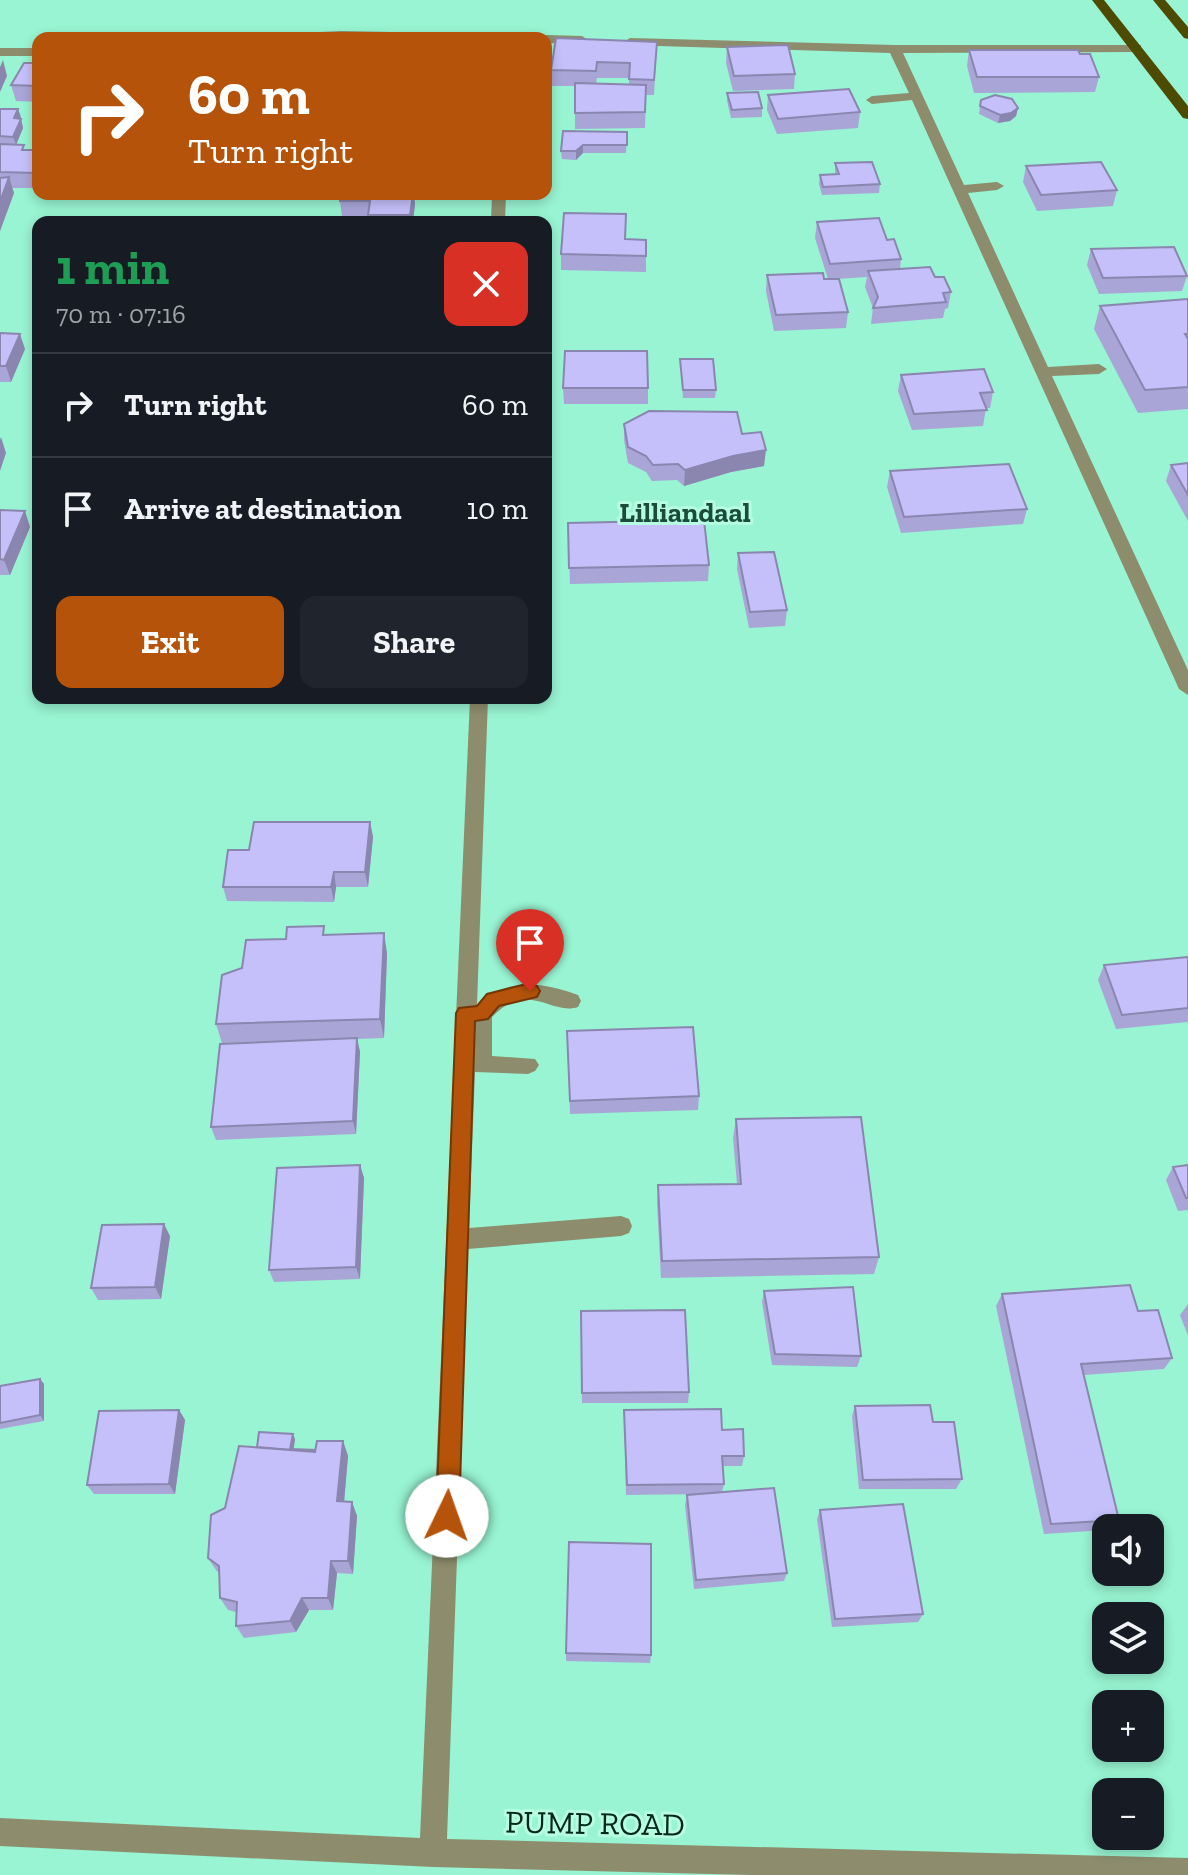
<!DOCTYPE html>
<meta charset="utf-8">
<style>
:root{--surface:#171b24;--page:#20242c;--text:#f1f3f6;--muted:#9ea1a6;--line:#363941;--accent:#b45309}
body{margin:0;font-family:"Zilla Slab",serif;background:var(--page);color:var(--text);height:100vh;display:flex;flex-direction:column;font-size:30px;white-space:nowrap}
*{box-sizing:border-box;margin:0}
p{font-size:26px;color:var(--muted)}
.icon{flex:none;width:44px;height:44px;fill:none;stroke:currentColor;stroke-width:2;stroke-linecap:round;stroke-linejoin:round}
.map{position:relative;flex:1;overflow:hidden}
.panel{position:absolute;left:32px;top:216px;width:520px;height:488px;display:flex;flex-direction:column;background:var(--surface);border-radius:16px;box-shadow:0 4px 12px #0003}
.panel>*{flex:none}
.guide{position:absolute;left:32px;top:32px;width:520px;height:168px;border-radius:16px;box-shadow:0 4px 12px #0003;background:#b45309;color:#fff;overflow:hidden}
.fabs{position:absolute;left:1092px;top:1514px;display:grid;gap:16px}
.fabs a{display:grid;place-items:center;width:72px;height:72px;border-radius:16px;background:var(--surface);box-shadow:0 4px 12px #0003;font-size:40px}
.pin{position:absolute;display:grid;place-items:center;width:68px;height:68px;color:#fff;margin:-82px -34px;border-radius:50% 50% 50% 0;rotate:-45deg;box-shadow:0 0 8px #0007}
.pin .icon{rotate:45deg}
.me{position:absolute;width:88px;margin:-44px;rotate:3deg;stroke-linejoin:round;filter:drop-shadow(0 0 6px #0008)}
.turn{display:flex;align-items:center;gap:28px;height:168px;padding:0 24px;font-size:36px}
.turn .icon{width:104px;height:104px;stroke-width:2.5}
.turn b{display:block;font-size:56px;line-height:68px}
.round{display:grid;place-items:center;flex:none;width:84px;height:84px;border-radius:16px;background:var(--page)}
.overview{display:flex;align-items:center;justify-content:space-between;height:136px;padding:0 24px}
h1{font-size:48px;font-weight:700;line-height:60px;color:#1e9e55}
.button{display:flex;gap:16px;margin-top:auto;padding:16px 24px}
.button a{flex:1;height:92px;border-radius:16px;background:var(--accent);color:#fff;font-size:32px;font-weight:700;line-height:92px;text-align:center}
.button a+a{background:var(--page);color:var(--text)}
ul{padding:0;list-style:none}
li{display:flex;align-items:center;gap:24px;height:104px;padding:0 24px;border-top:2px solid var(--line)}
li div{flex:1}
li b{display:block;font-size:30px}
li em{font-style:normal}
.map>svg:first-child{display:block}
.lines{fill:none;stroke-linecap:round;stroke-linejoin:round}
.minor{fill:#8d8d6e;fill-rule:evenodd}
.major{fill:#4d4b01;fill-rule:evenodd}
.wall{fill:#a9a5d7;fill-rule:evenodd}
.shaded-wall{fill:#8a86af}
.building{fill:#c5c0fa;stroke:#8a86af;stroke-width:2}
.route{fill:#b45309;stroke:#753606;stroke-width:2}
.labels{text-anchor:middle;stroke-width:6;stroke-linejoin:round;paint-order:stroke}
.neighbourhood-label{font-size:28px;font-weight:bold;fill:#1a4c3b;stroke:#b6fde1}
.near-street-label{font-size:32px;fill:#00271b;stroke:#b6fde1}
</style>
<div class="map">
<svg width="1188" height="1875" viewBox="0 0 1188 1875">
<rect width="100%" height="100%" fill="#98f4d2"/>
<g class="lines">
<g class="minor">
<polygon points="341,31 493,34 499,38 275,38 281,34"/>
<polygon points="546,35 582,36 588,40 582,44 546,43 546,38 541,38"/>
<polygon points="630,38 895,45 1141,45 1141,51 1137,52 903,53 964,185 997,182 1004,186 997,190 968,193 1048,367 1099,364 1107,369 1099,374 1052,376 1188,670 1188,695 1179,689 912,100 872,104 866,100 872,96 909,93 890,53 626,45 624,42"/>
<rect x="0" y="48" width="38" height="8"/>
<polygon points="492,194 506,194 505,222 491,222"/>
<path d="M 470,698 L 488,698 L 477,1005 C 507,977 542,982 578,995 L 581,1001 L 578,1007 C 551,1016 528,979 492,1017 L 492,1056 L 535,1059 L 539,1065 L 535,1071 L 528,1074 L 475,1072 L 469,1228 L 621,1216 L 629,1219 L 632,1226 L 629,1233 L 621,1236 L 468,1249 L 447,1839 L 1188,1858 L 1188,1875 L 751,1875 L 433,1867 L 0,1846 L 0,1818 L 420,1838 Z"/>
</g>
<g class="major">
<polygon points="1092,0 1104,0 1188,106 1188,119 1183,118"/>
<polygon points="1153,0 1165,0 1188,27 1188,39 1184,38"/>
</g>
</g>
<g class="wall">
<path d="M 657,42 L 654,95 L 646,95 L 645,128 L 575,129 L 575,86 L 552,86 L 551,70 ZM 597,78 L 629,78 L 629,85 L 596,84 Z"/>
<polygon points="727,47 795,74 794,89 733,91 726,63"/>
<polygon points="969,50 1099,77 1095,92 974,93 967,66"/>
<polygon points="38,63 38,102 16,101 11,85"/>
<polygon points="727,93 762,108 762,117 731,118 727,101"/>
<polygon points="768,95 860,112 858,128 777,134 767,110"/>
<polygon points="981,100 1018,108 1016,116 1010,121 998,123 979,114"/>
<polygon points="0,109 21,117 20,119 21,119 23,128 16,145 26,150 38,150 38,188 12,188 14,193 0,231"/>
<polygon points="627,132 626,153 583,153 576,160 562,159 561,151"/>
<polygon points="835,163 880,184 879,193 822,195 819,184 820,175 835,175"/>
<polygon points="1026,166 1117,190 1113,206 1037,211 1023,182"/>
<polygon points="341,194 415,204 413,222 369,222 368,217 342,217 340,201"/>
<polygon points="817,222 887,240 901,259 900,269 935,277 951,292 948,308 945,309 943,318 871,324 873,308 865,287 867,277 836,279 848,312 846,328 774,331 766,291 767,275 828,279 815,238"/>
<polygon points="625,239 646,256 646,272 561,270 561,254"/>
<polygon points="1091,249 1187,276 1182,291 1099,294 1087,265"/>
<polygon points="1188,299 1188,409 1138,413 1094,329 1100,306"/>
<polygon points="0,333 25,349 11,382 0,382"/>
<polygon points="680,359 716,390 715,398 683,398"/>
<polygon points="901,375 993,392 990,408 986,408 983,426 912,430 898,391"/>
<polygon points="563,388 648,388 648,404 564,404"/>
<polygon points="624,424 742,434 764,466 731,472 684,486 677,480 652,481 646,472 628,463 624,440"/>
<polygon points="1188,463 1188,521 1166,481 1171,465"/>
<polygon points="890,471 1027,509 1023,524 901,533 887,487"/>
<polygon points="0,510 30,527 10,575 0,575"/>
<polygon points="568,523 709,565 708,581 570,584"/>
<polygon points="738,553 787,610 785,626 749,628 737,569"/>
<polygon points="239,698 356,698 356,699 239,701"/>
<polygon points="370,822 373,837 368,887 336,887 334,902 227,901 223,887 249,850"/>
<polygon points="326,935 387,953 384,1038 357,1039 360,1052 356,1134 216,1140 211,1127 296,1041 222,1043 216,1024 242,968 286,939"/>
<polygon points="1188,957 1188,1022 1116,1029 1098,980 1104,965"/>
<polygon points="567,1031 699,1096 698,1110 570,1114"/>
<polygon points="736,1119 879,1257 874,1274 661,1278 657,1203 658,1185 737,1184 733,1138"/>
<polygon points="360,1165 364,1178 360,1279 274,1282 269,1270"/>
<polygon points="1188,1165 1188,1210 1178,1211 1166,1180 1173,1167"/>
<polygon points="170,1236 161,1299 98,1300 91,1288"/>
<polygon points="764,1291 861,1356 857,1367 772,1365 762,1302"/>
<polygon points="1002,1294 1138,1311 1172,1358 1164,1369 1084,1375 1119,1520 1112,1528 1106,1528 1106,1530 1044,1534 996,1306"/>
<polygon points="1188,1304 1188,1336 1180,1315"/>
<polygon points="581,1311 689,1392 688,1403 582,1403"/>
<polygon points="40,1379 44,1384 44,1421 0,1429 0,1386"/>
<polygon points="855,1406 933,1422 962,1479 956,1489 859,1489 852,1416"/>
<polygon points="179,1410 185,1420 175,1494 94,1494 87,1485"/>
<polygon points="624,1410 722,1430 744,1456 742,1466 722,1466 724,1484 722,1492 787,1573 784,1581 694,1589 685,1505 687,1495 704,1494 626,1495"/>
<polygon points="295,1439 293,1449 316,1450 343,1441 348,1456 344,1502 352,1502 357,1516 353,1574 337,1573 333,1610 309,1610 296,1632 244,1638 236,1626 236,1612 228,1610 220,1598 219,1573 216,1570 208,1558 225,1508 257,1447"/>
<polygon points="820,1510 923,1614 918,1622 832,1627 817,1519"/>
<polygon points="566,1653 651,1655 650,1663 566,1661"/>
</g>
<g class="shaded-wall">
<polygon points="3,60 7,76 0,92 0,67"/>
<polygon points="1018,108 1016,116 1010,121 998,123 1000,115"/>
<polygon points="18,109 21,117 16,126 14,118"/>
<polygon points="21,119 23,128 16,145 13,137"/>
<polygon points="583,145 583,153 576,160 576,151"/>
<polygon points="9,177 14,193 0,231 0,202"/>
<polygon points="413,194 414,194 415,204 413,222 411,222 410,215"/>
<polygon points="20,334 25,349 11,382 6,366"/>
<polygon points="1,437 6,453 0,471 0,440"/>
<polygon points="766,450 764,466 731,472 684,486 685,470 733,456"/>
<polygon points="25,511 30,527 10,575 4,560"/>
<polygon points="370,822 373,837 368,887 365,872"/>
<polygon points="334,872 336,887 334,902 331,887"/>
<polygon points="384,933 387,953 384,1038 380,1019"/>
<polygon points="357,1038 360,1052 356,1134 353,1121"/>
<polygon points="360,1165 364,1178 360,1279 356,1267"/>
<polygon points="164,1224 170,1236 161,1299 155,1287"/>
<polygon points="40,1379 44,1384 44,1421 40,1415"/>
<polygon points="179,1410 185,1420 175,1494 169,1484"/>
<polygon points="293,1434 295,1439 293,1454 290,1449"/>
<polygon points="343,1441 348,1456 343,1515 337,1501"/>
<polygon points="352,1502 357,1516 353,1574 348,1561"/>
<polygon points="331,1561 337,1573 333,1610 328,1598"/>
<polygon points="302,1598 309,1610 296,1632 290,1621"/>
</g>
<g class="building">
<polygon points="556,38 657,42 654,80 629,79 630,63 597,62 596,71 551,70"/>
<polygon points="788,45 795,74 734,76 727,47"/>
<polygon points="969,50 1078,50 1080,54 1090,54 1099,77 977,77"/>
<polygon points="24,63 38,63 38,86 11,85"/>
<polygon points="575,83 646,85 645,112 575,113"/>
<polygon points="849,89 860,112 778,119 768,95"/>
<polygon points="758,92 762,108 732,110 727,93"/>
<polygon points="995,95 1012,99 1018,108 1011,113 1000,115 980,106 981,100"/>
<polygon points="0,109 18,109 14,118 21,119 13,137 0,136"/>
<polygon points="563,131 627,132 627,145 583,145 576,151 561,151"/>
<polygon points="0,144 24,145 22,150 38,150 38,167 36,173 0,172"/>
<polygon points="872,162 880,184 823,187 820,175 839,174 835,163"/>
<polygon points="1101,162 1117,190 1041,195 1026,166"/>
<polygon points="9,177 0,202 0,178"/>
<polygon points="341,194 413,194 410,215 368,215 370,201 340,201"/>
<polygon points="564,213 626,214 625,239 646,240 646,256 561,254"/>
<polygon points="879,218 887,240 894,239 901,259 830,264 817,222"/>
<polygon points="1174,247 1187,276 1103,278 1091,249"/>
<polygon points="930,267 935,277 944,277 951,292 943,293 946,302 873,308 878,297 868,271"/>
<polygon points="823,273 824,279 839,279 848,312 776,315 767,275"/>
<polygon points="1188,299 1188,334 1185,334 1188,339 1188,387 1145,390 1100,306"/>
<polygon points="0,333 20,334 6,366 0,366"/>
<polygon points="565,351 647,351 648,388 563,388"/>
<polygon points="680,359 713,359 716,390 683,390"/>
<polygon points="984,369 993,392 980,393 987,410 914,414 901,375"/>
<polygon points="649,411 737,412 742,434 761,432 766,450 733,456 685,470 678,464 653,465 646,456 628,447 624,424"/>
<polygon points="1188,463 1188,495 1171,465"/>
<polygon points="1009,464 1027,509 904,517 890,471"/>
<polygon points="0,510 25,511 4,560 0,559"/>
<polygon points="704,520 709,565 569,568 568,523"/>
<polygon points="774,552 787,610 750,612 738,553"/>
<polygon points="254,822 370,822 365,872 334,872 331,887 223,887 228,850 249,850"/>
<polygon points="324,926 323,935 384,933 380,1019 216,1024 222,975 242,968 246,940 286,939 287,927"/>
<polygon points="1188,957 1188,1008 1122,1015 1104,965"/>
<polygon points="693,1027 699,1096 570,1101 567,1031"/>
<polygon points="357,1038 353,1121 211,1127 220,1044"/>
<polygon points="861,1117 879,1257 662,1261 658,1185 741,1184 736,1119"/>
<polygon points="360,1165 356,1267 269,1270 277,1168"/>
<polygon points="1188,1165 1188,1198 1186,1198 1173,1167"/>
<polygon points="164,1224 155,1287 91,1288 102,1225"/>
<polygon points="1130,1285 1138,1311 1158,1310 1172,1358 1081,1364 1119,1520 1051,1524 1002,1294"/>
<polygon points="853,1287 861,1356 775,1354 764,1291"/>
<polygon points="685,1310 689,1392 582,1393 581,1311"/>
<polygon points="40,1379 40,1415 0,1423 0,1386"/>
<polygon points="930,1405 933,1422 954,1422 962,1479 863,1480 855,1406"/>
<polygon points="721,1409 722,1430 743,1429 744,1456 722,1456 724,1484 627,1485 624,1410"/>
<polygon points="179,1410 169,1484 87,1485 99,1411"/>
<polygon points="259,1432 293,1434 290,1449 316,1450 315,1452 257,1447"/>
<polygon points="317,1441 343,1441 337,1501 352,1502 348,1561 331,1561 328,1598 302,1598 290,1621 236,1626 237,1602 220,1598 219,1566 208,1558 211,1515 225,1508 239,1446 315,1452"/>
<polygon points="774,1488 787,1573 696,1580 687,1495"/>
<polygon points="903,1504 923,1614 835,1619 820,1510"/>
<polygon points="569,1542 651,1544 651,1655 566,1653"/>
</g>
<polygon class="route" points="530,983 537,986 540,991 537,997 499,1006 488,1019 475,1021 459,1516 455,1524 447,1527 439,1524 436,1516 456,1013 459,1008 477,1006 487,994"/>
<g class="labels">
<g class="neighbourhood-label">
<text x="685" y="522">Lilliandaal</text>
</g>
<g class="near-street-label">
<text transform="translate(595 1823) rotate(1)" y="11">PUMP ROAD</text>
</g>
</g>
</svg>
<div class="fabs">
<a><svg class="icon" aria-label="sound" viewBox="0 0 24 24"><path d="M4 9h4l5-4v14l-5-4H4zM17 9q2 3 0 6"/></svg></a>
<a><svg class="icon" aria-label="layers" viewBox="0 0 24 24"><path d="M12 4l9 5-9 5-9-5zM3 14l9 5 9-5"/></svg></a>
<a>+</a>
<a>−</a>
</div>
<div class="pin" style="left:530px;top:991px;background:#d93025"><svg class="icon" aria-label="arrive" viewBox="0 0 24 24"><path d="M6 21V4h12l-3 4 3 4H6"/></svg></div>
<svg class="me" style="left:447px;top:1516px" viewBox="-20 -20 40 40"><circle r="19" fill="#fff"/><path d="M0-13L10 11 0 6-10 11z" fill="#b45309"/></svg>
<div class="guide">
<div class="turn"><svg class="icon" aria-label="right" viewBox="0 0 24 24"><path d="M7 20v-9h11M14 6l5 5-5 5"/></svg><div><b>60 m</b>Turn right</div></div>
</div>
<section class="panel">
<div class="overview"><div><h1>1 min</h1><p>70 m · 07:16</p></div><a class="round" style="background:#d93025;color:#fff"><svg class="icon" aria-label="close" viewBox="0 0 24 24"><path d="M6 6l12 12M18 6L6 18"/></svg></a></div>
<ul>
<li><svg class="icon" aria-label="right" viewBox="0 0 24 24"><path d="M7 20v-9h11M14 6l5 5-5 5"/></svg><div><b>Turn right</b></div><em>60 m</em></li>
<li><svg class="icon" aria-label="arrive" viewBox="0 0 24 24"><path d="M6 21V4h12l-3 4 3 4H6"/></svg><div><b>Arrive at destination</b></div><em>10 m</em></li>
</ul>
<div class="button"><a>Exit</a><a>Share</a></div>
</section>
</div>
